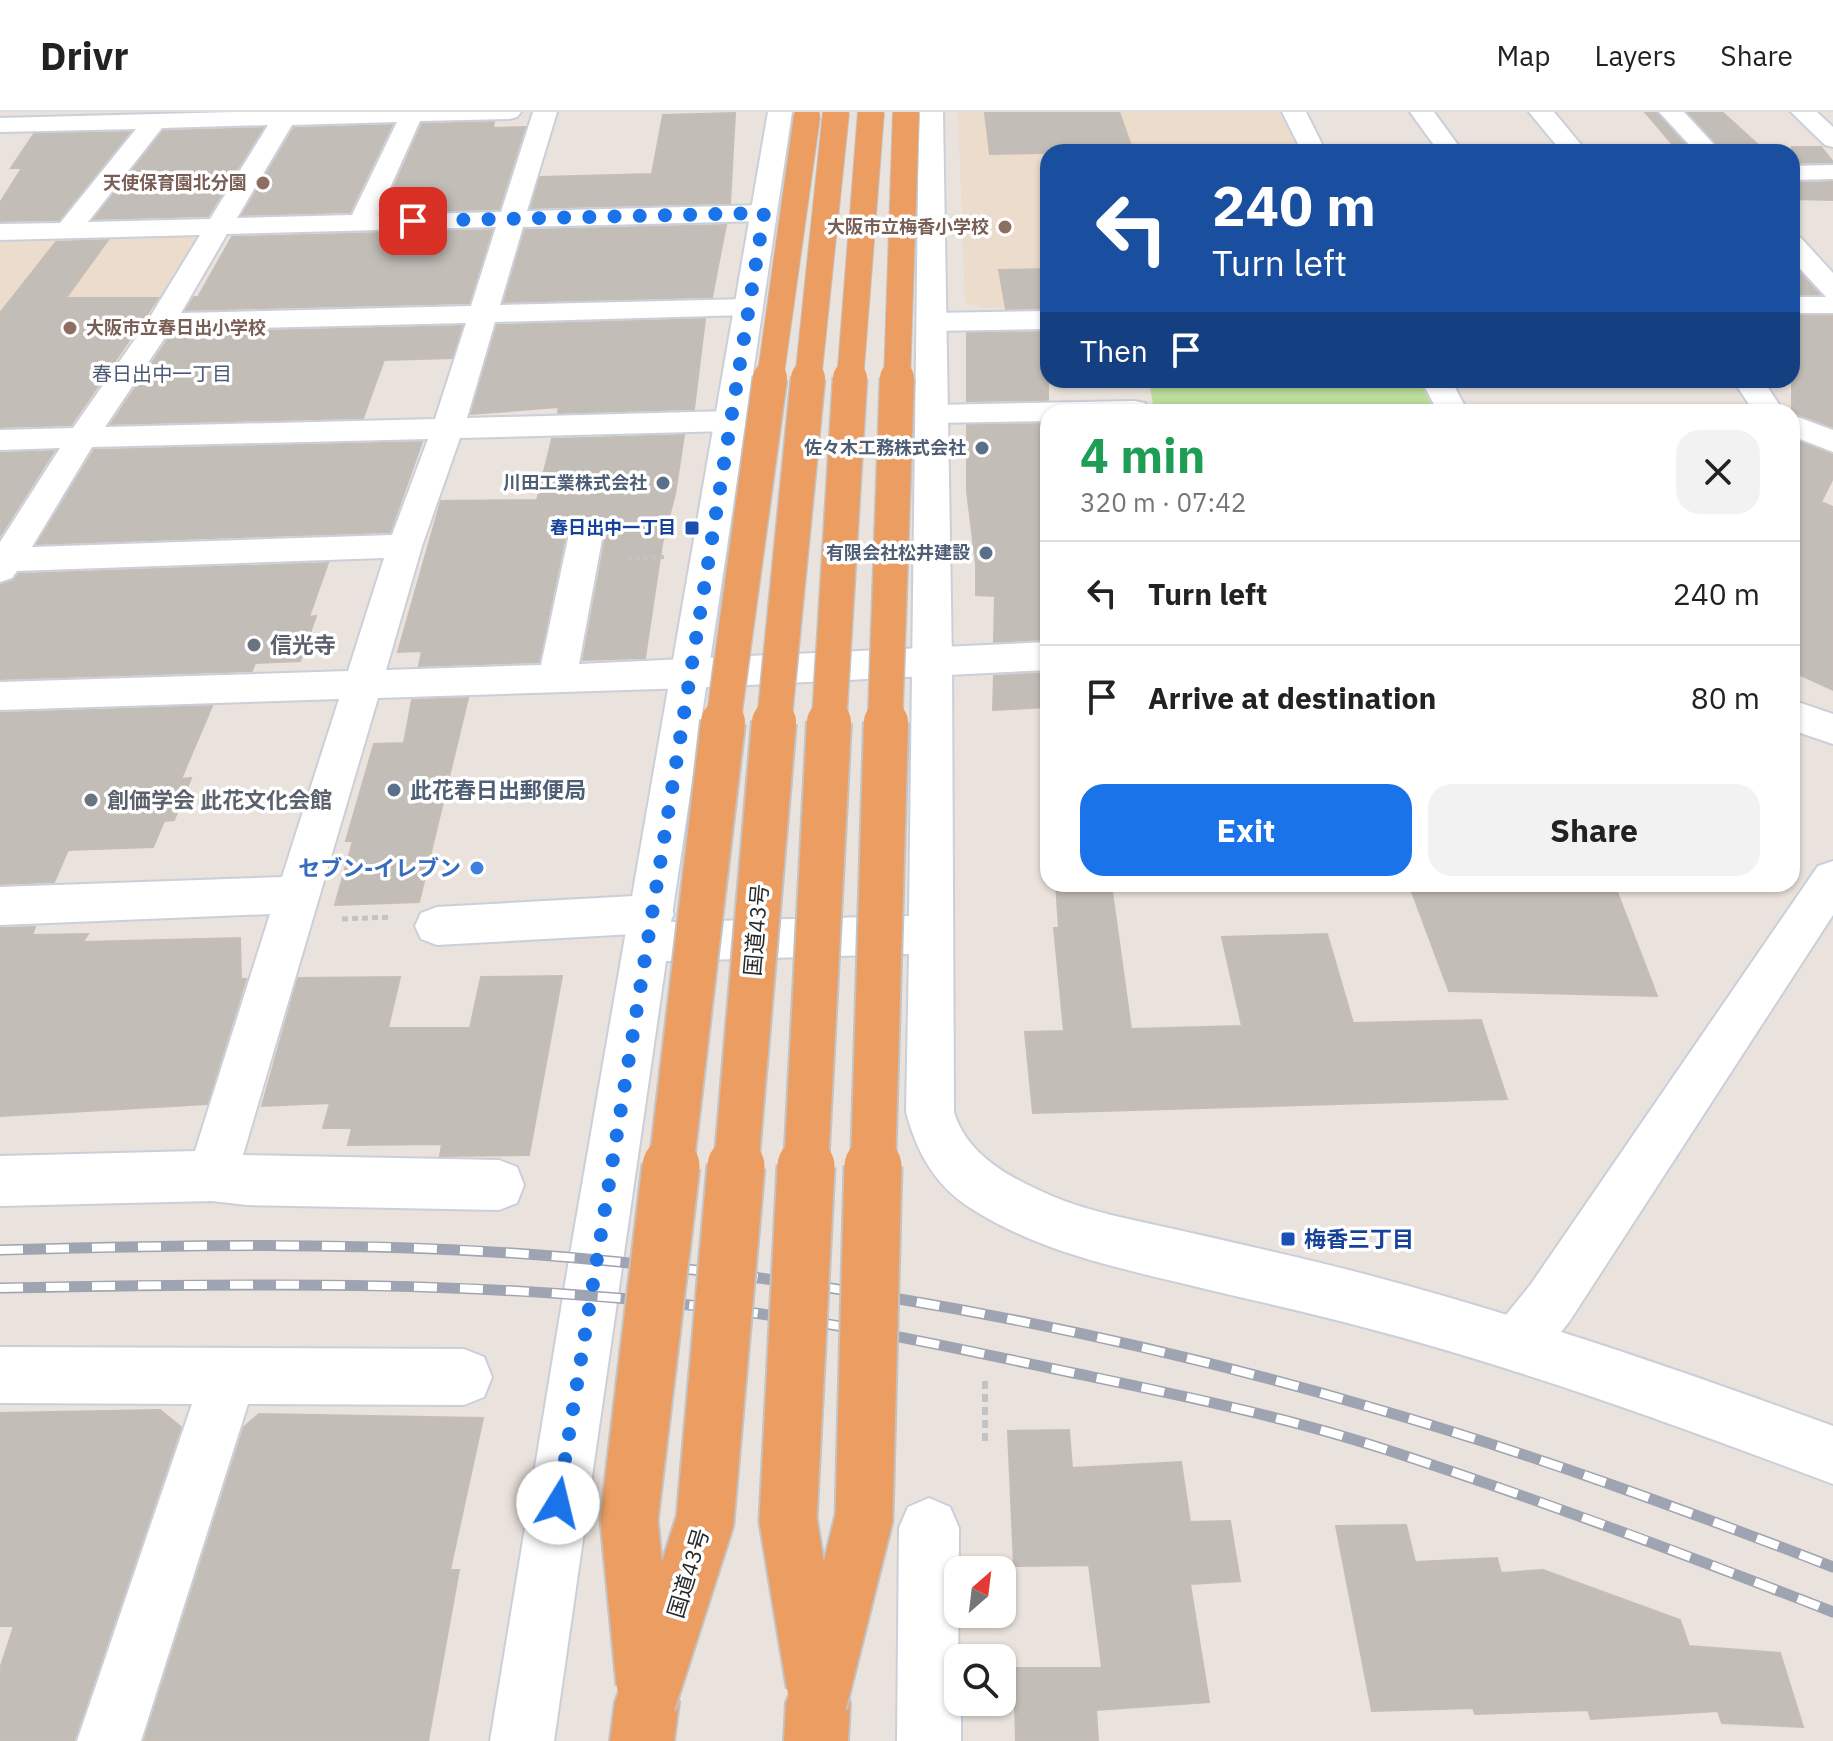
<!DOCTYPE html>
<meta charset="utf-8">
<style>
:root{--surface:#fff;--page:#f2f2f2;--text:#222;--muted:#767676;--line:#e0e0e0;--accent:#1a73e8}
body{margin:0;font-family:"IBM Plex Sans","Noto Sans JP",sans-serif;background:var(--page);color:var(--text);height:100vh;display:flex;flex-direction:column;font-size:30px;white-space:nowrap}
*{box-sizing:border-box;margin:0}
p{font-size:26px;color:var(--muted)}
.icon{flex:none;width:44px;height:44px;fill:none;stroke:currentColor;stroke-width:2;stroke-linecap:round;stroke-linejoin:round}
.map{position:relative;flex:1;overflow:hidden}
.details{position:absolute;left:1040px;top:292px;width:760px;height:488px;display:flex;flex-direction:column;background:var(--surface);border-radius:24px;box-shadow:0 2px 6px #0004}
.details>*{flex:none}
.top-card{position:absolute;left:1040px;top:32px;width:760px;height:244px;border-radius:24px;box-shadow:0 2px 6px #0004;background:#1a4fa0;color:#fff;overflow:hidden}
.needle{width:52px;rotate:28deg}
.tools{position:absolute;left:944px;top:1444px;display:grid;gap:16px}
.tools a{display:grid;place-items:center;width:72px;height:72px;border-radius:16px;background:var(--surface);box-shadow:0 2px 6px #0004;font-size:40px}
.pin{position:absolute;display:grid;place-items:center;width:68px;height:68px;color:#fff;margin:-34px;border-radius:16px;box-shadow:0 4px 12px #0006}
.me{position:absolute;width:88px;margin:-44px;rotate:9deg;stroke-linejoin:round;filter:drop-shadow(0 0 6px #0008)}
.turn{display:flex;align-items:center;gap:28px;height:168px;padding:0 40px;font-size:36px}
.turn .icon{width:104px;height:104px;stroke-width:2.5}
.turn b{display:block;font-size:56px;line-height:68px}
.then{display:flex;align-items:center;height:76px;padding:0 40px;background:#0003;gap:16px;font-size:30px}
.round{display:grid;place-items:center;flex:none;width:84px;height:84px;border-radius:24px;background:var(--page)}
.head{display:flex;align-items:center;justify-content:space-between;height:136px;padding:0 40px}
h1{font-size:48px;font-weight:800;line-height:60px;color:#1e9e55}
.button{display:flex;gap:16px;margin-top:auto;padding:16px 40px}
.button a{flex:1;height:92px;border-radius:24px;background:var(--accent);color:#fff;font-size:32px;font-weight:800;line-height:92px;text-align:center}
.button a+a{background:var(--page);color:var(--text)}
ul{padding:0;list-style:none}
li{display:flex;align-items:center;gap:24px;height:104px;padding:0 40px;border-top:2px solid var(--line)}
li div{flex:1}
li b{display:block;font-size:30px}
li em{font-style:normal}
header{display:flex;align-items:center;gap:48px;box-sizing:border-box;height:112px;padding:0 40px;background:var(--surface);border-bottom:2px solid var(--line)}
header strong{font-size:38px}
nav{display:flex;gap:44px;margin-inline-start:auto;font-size:28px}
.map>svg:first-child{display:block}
.education{fill:#ebdccc}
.green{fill:#bcdd9c}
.building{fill:#c3bdb7;stroke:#c5bdb6;stroke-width:2}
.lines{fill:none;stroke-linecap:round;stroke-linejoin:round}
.minor-casing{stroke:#cacfda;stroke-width:4}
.tertiary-casing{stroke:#cacfda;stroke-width:4}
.trunk-casing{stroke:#c3c3c3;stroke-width:4}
.path-far2{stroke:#c3c3c3;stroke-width:4;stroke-dasharray:5 3;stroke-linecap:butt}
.path-far1{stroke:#c3c3c3;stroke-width:5;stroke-dasharray:6 4;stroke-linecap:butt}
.path{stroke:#c3c3c3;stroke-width:6;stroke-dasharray:8 5;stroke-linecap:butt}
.minor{fill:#fff;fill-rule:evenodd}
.tertiary{fill:#fff;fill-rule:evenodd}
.trunk{fill:#ec9e62;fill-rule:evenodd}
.rail-casing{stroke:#9fa4b2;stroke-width:11}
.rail{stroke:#fff;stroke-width:8;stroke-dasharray:23;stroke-linecap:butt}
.trunk-bridge-far3-casing{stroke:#c3c3c3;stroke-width:28;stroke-linecap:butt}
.trunk-bridge-far2-casing{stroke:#c3c3c3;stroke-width:37;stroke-linecap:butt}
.trunk-bridge-far1-casing{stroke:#c3c3c3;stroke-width:48;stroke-linecap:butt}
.trunk-bridge-casing{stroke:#c3c3c3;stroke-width:61;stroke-linecap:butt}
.trunk-bridge-far3{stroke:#ec9e62;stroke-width:26}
.trunk-bridge-far2{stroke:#ec9e62;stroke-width:34}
.trunk-bridge-far1{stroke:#ec9e62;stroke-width:44}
.trunk-bridge{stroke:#ec9e62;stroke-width:57}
.route{stroke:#1a73e8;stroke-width:14;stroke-dasharray:0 25.2}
.education-dot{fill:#8d6e63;stroke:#fff;stroke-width:3}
.service-dot{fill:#5c6f8a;stroke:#fff;stroke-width:3}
.transit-dot{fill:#1a4fb4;stroke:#fff;stroke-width:3}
.worship-dot{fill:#6b7280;stroke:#fff;stroke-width:3}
.shop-dot{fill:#3f7fe0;stroke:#fff;stroke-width:3}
.labels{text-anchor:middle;stroke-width:7;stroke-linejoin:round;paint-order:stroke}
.far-education-label{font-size:18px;font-weight:bold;fill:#785e54;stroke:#fff;text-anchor:end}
.far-service-label{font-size:18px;font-weight:bold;fill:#4e5e75;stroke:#fff;text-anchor:end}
.far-transit-label{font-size:18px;font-weight:bold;fill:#164399;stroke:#fff;text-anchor:end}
.far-neighbourhood-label{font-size:20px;fill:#4d5a76;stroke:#fff}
.worship-label{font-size:22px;font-weight:bold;fill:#5b616d;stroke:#fff;text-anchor:start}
.service-label{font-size:22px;font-weight:bold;fill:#4e5e75;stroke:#fff;text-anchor:start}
.shop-label{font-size:22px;font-weight:bold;fill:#366cbe;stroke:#fff;text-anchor:end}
.street-label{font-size:22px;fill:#292929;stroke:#fff}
.transit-label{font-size:22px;font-weight:bold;fill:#164399;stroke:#fff;text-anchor:start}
</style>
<header>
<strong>Drivr</strong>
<nav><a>Map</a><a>Layers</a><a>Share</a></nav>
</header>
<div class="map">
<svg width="1833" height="1629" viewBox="0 0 1833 1629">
<rect width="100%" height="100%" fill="#eae2dc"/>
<g class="education">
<polygon points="958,0 1279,0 1300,40 1048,40 1048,195 983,196 965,190"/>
<polygon points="186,122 197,128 83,305 68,314 0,316 0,128"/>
</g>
<polygon class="green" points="1149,268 1419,268 1435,300 1154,300"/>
<g class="building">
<polygon points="1119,0 1133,39 990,42 985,1"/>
<polygon points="1645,0 1656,0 1692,40 1679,40"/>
<polygon points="1688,0 1722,0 1766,40 1724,40"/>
<polygon points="735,1 730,91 531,96 540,65 652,62 663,3"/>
<polygon points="494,10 493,16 525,15 499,97 383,100 422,12"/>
<polygon points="392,13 350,100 242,103 294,16"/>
<polygon points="263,16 208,104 94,107 163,19"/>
<polygon points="130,20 59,108 0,109 0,91 22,56 11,56 34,22"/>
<polygon points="1792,35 1821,35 1833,50 1792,51"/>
<polygon points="1833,70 1833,88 1792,87 1792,71"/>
<polygon points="726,113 712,185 504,190 525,118"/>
<polygon points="492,118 469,191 186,198 194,185 198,185 232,125"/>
<polygon points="108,128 66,186 158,186 71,313 0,315 0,201 56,130"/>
<polygon points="1792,152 1819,182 1792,182"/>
<polygon points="1048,157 1048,196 1006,197 999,158"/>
<polygon points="1792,204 1833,204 1833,315 1792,300"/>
<polygon points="705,207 694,297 558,301 559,295 471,302 497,213"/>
<polygon points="462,214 452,246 384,248 363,306 111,312 172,221"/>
<polygon points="1048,220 1048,288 967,289 967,221"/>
<polygon points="1048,312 1048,527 994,530 995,484 976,483 976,453 967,379 967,313"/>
<polygon points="684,323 675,382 662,432 645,546 583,548 606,423 601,412 587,408 573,411 566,421 539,550 419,554 422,539 398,540 441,389 537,388 552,327"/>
<polygon points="1792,327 1833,343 1833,366 1821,390 1833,395 1833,578 1792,559"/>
<polygon points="422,330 390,420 37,432 94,338"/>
<polygon points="54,339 0,424 0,341"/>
<polygon points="328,451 309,505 316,504 300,549 255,551 252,559 0,567 0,473 13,469 19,462"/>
<polygon points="1048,561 1048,595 993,598 994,564"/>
<polygon points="468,586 419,790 335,793 353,729 346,729 374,632 404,631 412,588"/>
<polygon points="212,594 181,667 191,666 174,708 164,709 153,735 68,738 54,770 0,772 0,601"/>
<polygon points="1056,772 1111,772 1131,917 1242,914 1222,825 1327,822 1353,911 1481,908 1507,987 1033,1001 1025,920 1064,919 1054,816 1059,816"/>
<polygon points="1409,772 1614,772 1657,884 1449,879"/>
<polygon points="35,815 32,823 88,822 83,830 240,826 241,867 246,867 207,992 0,1004 0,816"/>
<polygon points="562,864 529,1043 440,1044 442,1032 348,1033 352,1016 323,1016 330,991 262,994 298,866 400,865 388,916 470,916 481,865"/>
<polygon points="160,1298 181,1315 74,1629 0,1629 0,1557 14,1514 0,1514 0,1301"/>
<polygon points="259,1302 483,1306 450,1458 459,1458 428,1629 144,1629 244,1315"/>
<polygon points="1069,1318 1072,1356 1181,1350 1190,1410 1230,1409 1240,1469 1190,1472 1209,1590 1096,1598 1098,1629 1016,1629 1014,1556 1102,1556 1089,1453 1014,1454 1008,1319"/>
<polygon points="1406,1413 1415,1450 1497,1446 1501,1461 1543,1458 1680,1508 1689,1534 1780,1541 1803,1615 1722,1611 1718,1599 1591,1607 1588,1598 1475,1602 1473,1596 1372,1599 1336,1414"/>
</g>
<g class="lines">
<g class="minor-casing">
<g id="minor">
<path d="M 233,0 L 521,0 L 517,5 L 509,7 L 420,9 L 378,103 L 501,100 L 533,0 L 557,0 L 527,99 L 764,93 L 773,96 L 777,101 L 773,106 L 764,109 L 523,115 L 500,193 L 747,187 L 757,189 L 761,195 L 757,201 L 747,203 L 495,210 L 467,306 L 729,299 L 740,302 L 745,309 L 740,316 L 729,319 L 460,326 L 422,434 L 386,558 L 541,553 L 569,422 L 574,414 L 586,411 L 598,414 L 603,422 L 579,552 L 1048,530 L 1048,558 L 689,576 L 378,586 L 243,1043 L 499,1048 L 517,1055 L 524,1073 L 517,1091 L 499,1098 L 247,1093 L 212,1089 L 0,1094 L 0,1044 L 195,1039 L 270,802 L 0,813 L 0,775 L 282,765 L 339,587 L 0,598 L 0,570 L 348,559 L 384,446 L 17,459 L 12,466 L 0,470 L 0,430 L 60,336 L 0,338 L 0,318 L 73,316 L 147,210 L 200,123 L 0,128 L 0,112 L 60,111 L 136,17 L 0,20 L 0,6 ZM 397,10 L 352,103 L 237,106 L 292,13 ZM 268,13 L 210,107 L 88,110 L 162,16 ZM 496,115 L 471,194 L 181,201 L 227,122 ZM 466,211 L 435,307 L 105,315 L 170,218 ZM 428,327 L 392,423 L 32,435 L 92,335 Z"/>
<polygon points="1282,0 1306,0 1326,40 1302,40"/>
<polygon points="1410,0 1434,0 1463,40 1439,40"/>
<polygon points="1529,0 1554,0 1587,40 1562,40"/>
<polygon points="1659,0 1684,0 1721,40 1696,40"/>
<polygon points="1791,0 1817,0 1833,15 1833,35 1825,33"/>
<polygon points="1833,53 1833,67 1792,68 1792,54"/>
<polygon points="1792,124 1801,126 1833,161 1833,201 1792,201 1792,185 1826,185 1792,148"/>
<polygon points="1048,199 1048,217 932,219 922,216 918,210 922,204 932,201"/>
<polygon points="1421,268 1451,268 1468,300 1438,300"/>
<polygon points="1733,268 1763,268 1784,300 1754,300"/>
<polygon points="1134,289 1145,291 1148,300 1048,300 1048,309 933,311 922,309 918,302 922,295 933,293"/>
<polygon points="1792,303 1833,318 1833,340 1792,324"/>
<polygon points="1792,588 1833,602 1833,632 1792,618"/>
<polygon points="1833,749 1833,803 1569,1210 1535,1252 1516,1260 1497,1252 1489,1233 1497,1214 1531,1172 1818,754"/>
<polygon points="652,783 667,789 674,802 667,815 652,821 437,833 421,827 415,814 421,801 437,795"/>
<polygon points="0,1235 464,1237 484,1245 492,1265 484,1285 464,1293 248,1292 141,1629 77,1629 192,1292 0,1291"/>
<polygon points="929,1386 950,1395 959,1416 958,1590 961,1590 961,1629 897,1629 899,1416 908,1395"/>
</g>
</g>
<g class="tertiary-casing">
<path id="tertiary" d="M 768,0 L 792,0 L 671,810 L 909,804 L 919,0 L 943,0 L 952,549 L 954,1000 C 967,1044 1012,1067 1052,1084 C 1090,1100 1133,1108 1174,1117 C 1239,1132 1304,1146 1368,1163 C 1526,1205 1680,1258 1833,1314 L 1833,1372 C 1679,1314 1523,1257 1363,1215 C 1303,1199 1242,1186 1181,1171 C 1109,1154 1035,1137 972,1097 C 935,1074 917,1041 906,1000 L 909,842 L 666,849 L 554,1629 L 490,1629 L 569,1148 Z"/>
</g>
<g class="trunk-casing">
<g id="trunk">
<polygon points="647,1558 670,1567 679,1590 674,1629 610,1629 615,1590 624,1567"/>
<polygon points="818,1559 841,1568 850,1591 848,1629 784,1629 786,1591 795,1568"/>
</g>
</g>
<polyline class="path-far2" points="627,446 665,445"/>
<polyline class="path-far1" points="342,807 392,805"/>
<polyline class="path" points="985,1269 985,1331"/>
<use href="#minor" class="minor"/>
<use href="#tertiary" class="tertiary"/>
<use href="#trunk" class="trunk"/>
<g class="rail-casing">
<g id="rail">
<path d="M 0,1138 C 188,1133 377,1129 565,1145 C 837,1168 1108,1218 1370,1295 C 1527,1340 1680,1396 1833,1455"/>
<path d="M 0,1176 C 252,1171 503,1167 754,1201 C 860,1215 965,1238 1069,1260 C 1174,1282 1279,1303 1381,1336 C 1533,1385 1684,1442 1833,1500"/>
</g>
</g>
<use href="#rail" class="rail"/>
<g class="trunk-bridge-far3-casing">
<g id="trunk-bridge-far3">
<polyline points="770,268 807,4"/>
<polyline points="808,268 836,0"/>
<polyline points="850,268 871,0"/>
<polyline points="897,268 906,0"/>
</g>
</g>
<g class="trunk-bridge-far2-casing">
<g id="trunk-bridge-far2">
<polyline points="723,612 770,266"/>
<polyline points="774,612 808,266"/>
<polyline points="829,612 850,266"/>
<polyline points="885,612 897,266"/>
</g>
</g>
<g class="trunk-bridge-far1-casing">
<g id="trunk-bridge-far1">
<polyline points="671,1056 723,610"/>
<polyline points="736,1056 774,610"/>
<polyline points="806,1056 829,610"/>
<polyline points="873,1056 886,610"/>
</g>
</g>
<g class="trunk-bridge-casing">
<g id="trunk-bridge">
<polyline points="806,1054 788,1408 815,1572"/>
<polyline points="645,1571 629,1408 671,1054"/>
<polyline points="647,1590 705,1409 736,1054"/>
<polyline points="818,1591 864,1406 873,1054"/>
</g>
</g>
<use href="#trunk-bridge-far3" class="trunk-bridge-far3"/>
<use href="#trunk-bridge-far2" class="trunk-bridge-far2"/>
<use href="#trunk-bridge-far1" class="trunk-bridge-far1"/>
<use href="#trunk-bridge" class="trunk-bridge"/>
</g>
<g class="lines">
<polyline class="route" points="413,109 764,101 558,1391"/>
</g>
<g class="education-dot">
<circle cx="263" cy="71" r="8"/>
<circle cx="1005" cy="115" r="8"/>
<circle cx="70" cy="216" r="8"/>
</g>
<g class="service-dot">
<circle cx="982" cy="336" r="8"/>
<circle cx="663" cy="371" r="8"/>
<circle cx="986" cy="441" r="8"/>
<circle cx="394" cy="678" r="8"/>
</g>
<g class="transit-dot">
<rect x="684" y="408" width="16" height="16" rx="4"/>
<rect x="1280" y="1119" width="16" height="16" rx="4"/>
</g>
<g class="worship-dot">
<circle cx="254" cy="533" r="8"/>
<circle cx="91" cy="688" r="8"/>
</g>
<circle class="shop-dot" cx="477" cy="756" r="8"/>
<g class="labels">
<g class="far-education-label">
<text x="247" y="77">天使保育園北分園</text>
<text x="989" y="121">大阪市立梅香小学校</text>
<text x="86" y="222" text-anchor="start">大阪市立春日出小学校</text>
</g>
<g class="far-service-label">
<text x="966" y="342">佐々木工務株式会社</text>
<text x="647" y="377">川田工業株式会社</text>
<text x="970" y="447">有限会社松井建設</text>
</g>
<g class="far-transit-label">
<text x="676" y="422">春日出中一丁目</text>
</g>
<g class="far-neighbourhood-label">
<text x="162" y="269">春日出中一丁目</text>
</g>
<g class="worship-label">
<text x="270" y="541">信光寺</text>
<text x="107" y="696">創価学会 此花文化会館</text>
</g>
<g class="service-label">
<text x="410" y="686">此花春日出郵便局</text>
</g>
<g class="shop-label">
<text x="461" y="764">セブン-イレブン</text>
</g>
<g class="street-label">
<text transform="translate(756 818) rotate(-85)" y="8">国道43号</text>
<text transform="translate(688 1461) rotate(-73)" y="8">国道43号</text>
</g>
<g class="transit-label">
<text x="1304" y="1135">梅香三丁目</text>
</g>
</g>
</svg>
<div class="tools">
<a><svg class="needle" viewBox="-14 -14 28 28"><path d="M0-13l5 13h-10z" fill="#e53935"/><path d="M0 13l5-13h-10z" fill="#767676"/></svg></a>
<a><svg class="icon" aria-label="search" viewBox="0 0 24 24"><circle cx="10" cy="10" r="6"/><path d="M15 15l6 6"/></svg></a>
</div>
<div class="pin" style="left:413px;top:109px;background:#d93025"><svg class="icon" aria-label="arrive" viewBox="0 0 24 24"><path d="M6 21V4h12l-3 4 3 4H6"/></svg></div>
<svg class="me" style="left:558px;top:1391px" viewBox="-20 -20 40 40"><circle r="19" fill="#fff"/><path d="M0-13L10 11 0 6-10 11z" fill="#1a73e8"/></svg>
<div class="top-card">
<div class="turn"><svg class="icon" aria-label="left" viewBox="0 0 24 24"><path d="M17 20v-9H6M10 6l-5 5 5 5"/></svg><div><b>240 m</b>Turn left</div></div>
<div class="then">Then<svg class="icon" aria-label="arrive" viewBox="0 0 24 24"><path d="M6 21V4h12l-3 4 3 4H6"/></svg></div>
</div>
<section class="details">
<div class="head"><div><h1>4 min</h1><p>320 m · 07:42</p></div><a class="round"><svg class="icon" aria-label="close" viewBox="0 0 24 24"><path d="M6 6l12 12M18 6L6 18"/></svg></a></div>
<ul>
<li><svg class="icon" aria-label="left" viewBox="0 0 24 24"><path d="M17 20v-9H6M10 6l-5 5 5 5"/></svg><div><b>Turn left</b></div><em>240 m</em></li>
<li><svg class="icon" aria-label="arrive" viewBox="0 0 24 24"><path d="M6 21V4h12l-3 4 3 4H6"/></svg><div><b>Arrive at destination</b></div><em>80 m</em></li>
</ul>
<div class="button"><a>Exit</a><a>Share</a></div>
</section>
</div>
